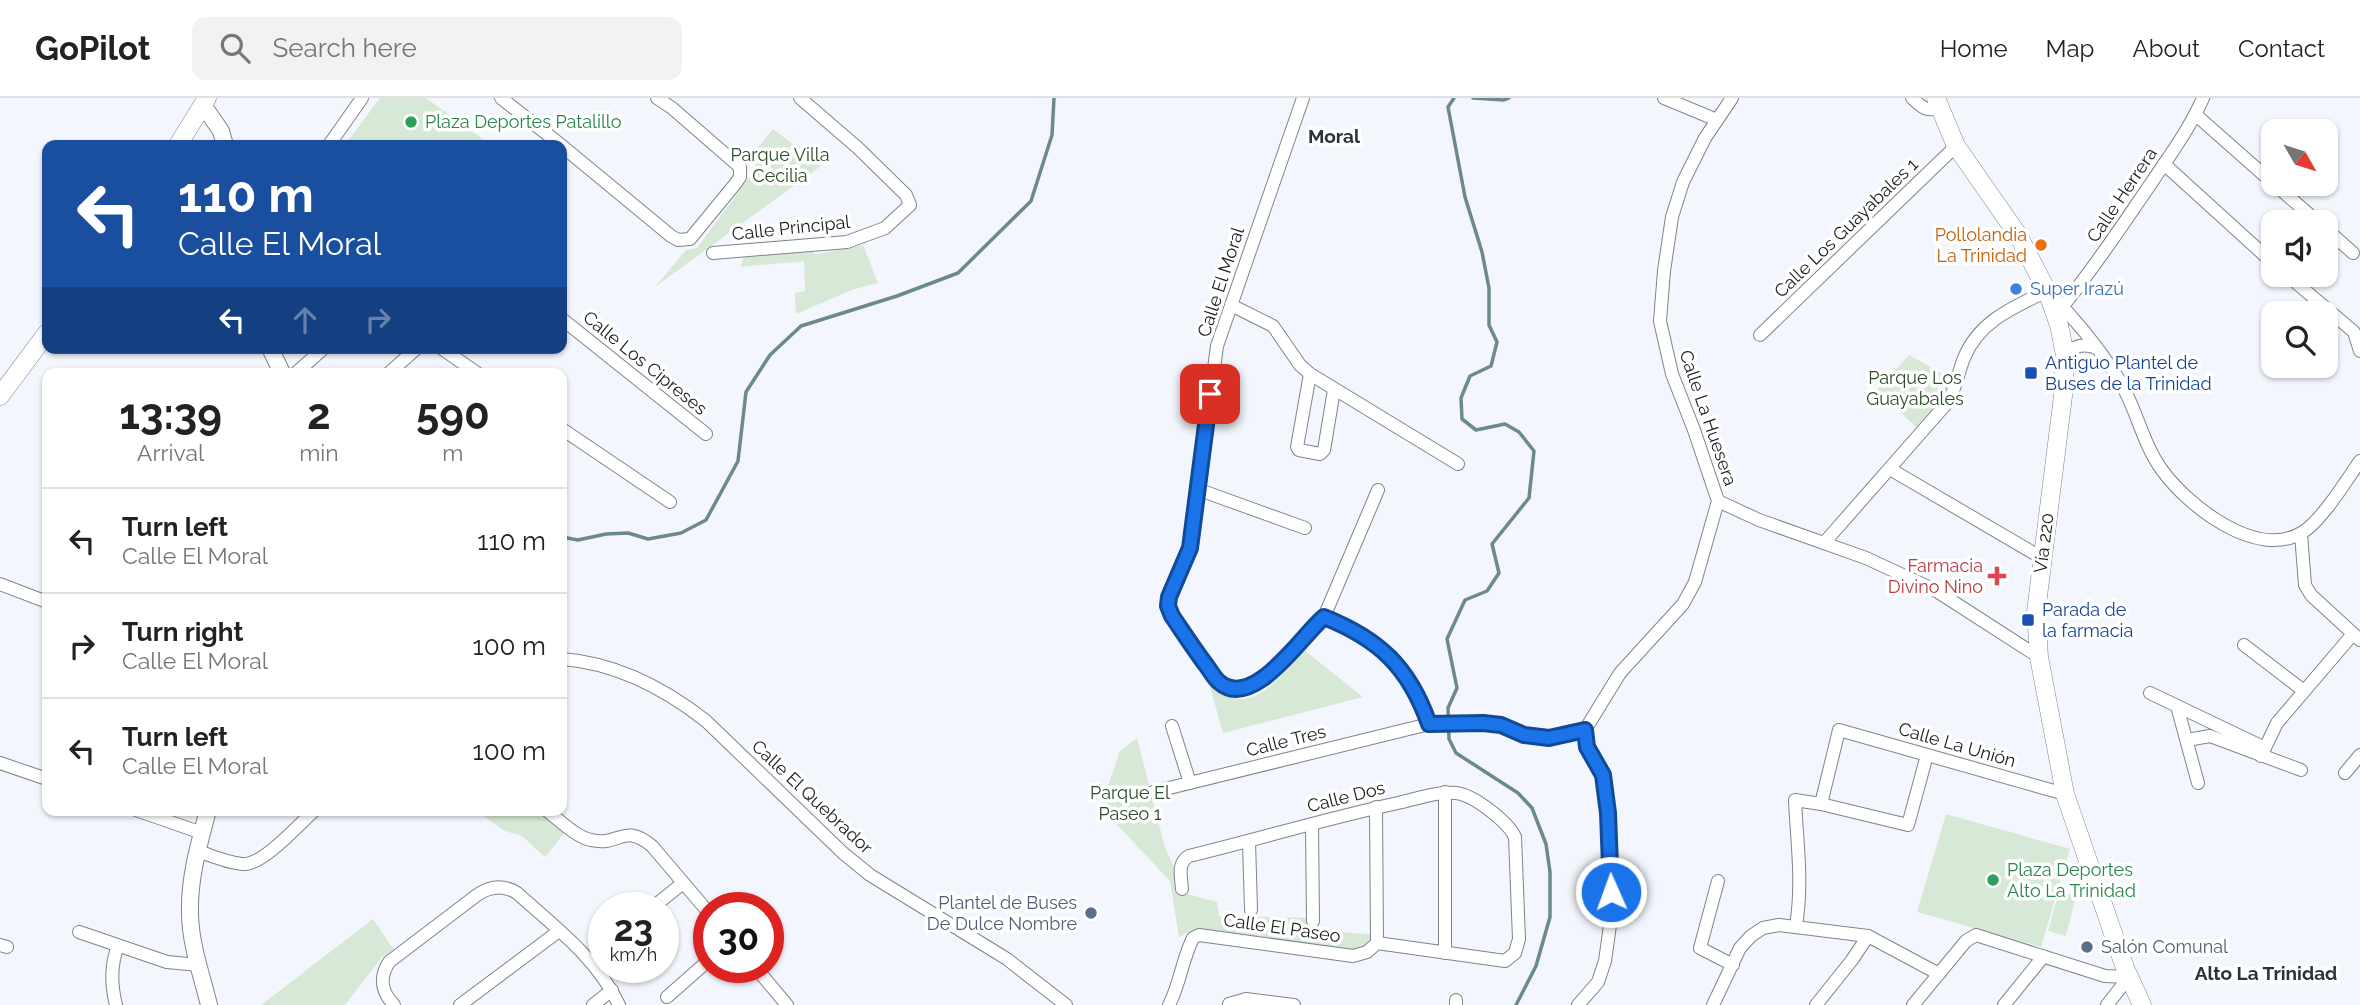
<!DOCTYPE html>
<meta charset="utf-8">
<style>
:root{--surface:#fff;--page:#f2f2f2;--text:#222;--muted:#767676;--line:#e0e0e0}
body{margin:0;font-family:Raleway,sans-serif;background:var(--page);color:var(--text);height:100vh;display:flex;flex-direction:column;font-size:26px;white-space:nowrap}
*{box-sizing:border-box;margin:0}
p{font-size:23px;color:var(--muted)}
.icon{flex:none;width:38px;height:38px;fill:none;stroke:currentColor;stroke-width:2;stroke-linecap:round;stroke-linejoin:round}
.map{position:relative;flex:1;overflow:hidden}
.sheet{position:absolute;left:42px;top:270px;width:525px;height:448px;display:flex;flex-direction:column;background:var(--surface);border-radius:14px;box-shadow:0 2px 5px #0004}
.sheet>*{flex:none}
.top-card{position:absolute;left:42px;top:42px;width:525px;height:214px;border-radius:14px;box-shadow:0 2px 5px #0004;background:#1a4fa0;color:#fff;overflow:hidden}
.needle{width:46px;rotate:129deg}
.tools{position:absolute;left:2261px;top:21px;display:grid;gap:14px}
.tools a{display:grid;place-items:center;width:77px;height:77px;border-radius:14px;background:var(--surface);box-shadow:0 2px 5px #0004;font-size:35px}
.speed{position:absolute;left:588px;top:794px;display:flex;gap:14px;font-size:35px;font-weight:700;text-align:center}
.speed>*{display:grid;place-content:center;width:91px;height:91px;border-radius:50%;background:var(--surface);box-shadow:0 2px 5px #0004;line-height:1}
.speed small{font-size:18px;font-weight:400}
.speed .limit{border:10px solid #d22;background:#fff;color:#111}
.pin{position:absolute;display:grid;place-items:center;width:60px;height:60px;color:#fff;margin:-30px;border-radius:14px;box-shadow:0 4px 10px #0006}
.me{position:absolute;width:77px;margin:-38px;rotate:358deg;stroke-linejoin:round;filter:drop-shadow(0 0 5px #0008)}
.turn{display:flex;align-items:center;gap:24px;height:147px;padding:0 21px;font-size:32px}
.turn .icon{width:91px;height:91px;stroke-width:2.5}
.turn b{display:block;font-size:49px;line-height:60px}
.lanes{display:flex;align-items:center;height:66px;padding:0 21px;background:#0003;justify-content:center;gap:35px;direction:ltr}
.lanes .off{opacity:.35}
.eta{display:flex;justify-content:space-evenly;align-items:center;height:119px;text-align:center}
.eta b{font-size:42px;font-weight:700;line-height:49px}
ul{padding:0;list-style:none}
li{display:flex;align-items:center;gap:21px;height:105px;padding:0 21px;border-top:2px solid var(--line)}
li div{flex:1}
li b{display:block;font-size:26px}
li em{font-style:normal}
header{display:flex;align-items:center;gap:42px;box-sizing:border-box;height:98px;padding:0 35px;background:var(--surface);border-bottom:2px solid var(--line)}
header strong{font-size:33px}
nav{display:flex;gap:38px;margin-inline-start:auto;font-size:24px}
.search{width:490px;height:63px;background:var(--page);display:flex;align-items:center;gap:18px;box-sizing:border-box;padding:0 24px;border-radius:14px;color:var(--muted);font-size:26px}
.map>svg:first-child{display:block}
.green{fill:#d8e8d6}
.lines{fill:none;stroke-linecap:round;stroke-linejoin:round}
.stream{stroke:#6c8a8b;stroke-width:3.5}
.minor-casing{stroke:#7e848d;stroke-width:14}
.tertiary-casing{stroke:#7e848d;stroke-width:18}
.secondary-casing{stroke:#7e848d;stroke-width:19}
.minor{stroke:#fff;stroke-width:12}
.tertiary{stroke:#fff;stroke-width:16}
.secondary{stroke:#fff;stroke-width:18}
.route-casing{stroke:#114b97;stroke-width:18}
.route{stroke:#1a73e8;stroke-width:12}
.leisure-dot{fill:#2e9e5b;stroke:#fff;stroke-width:2.5}
.food-dot{fill:#e8710a;stroke:#fff;stroke-width:2.5}
.shop-dot{fill:#3f7fe0;stroke:#fff;stroke-width:2.5}
.transit-dot{fill:#1a4fb4;stroke:#fff;stroke-width:2.5}
.health-dot{fill:#e0444e;stroke:#fff;stroke-width:2.5}
.service-dot{fill:#5c6f8a;stroke:#fff;stroke-width:2.5}
.labels{text-anchor:middle;stroke-width:7;stroke-linejoin:round;paint-order:stroke}
.leisure-label{font-size:18px;fill:#27864d;stroke:#fff;text-anchor:start}
.park-label{font-size:18px;fill:#2a4d27;stroke:#fff}
.street-label{font-size:18px;fill:#1b1d21;stroke:#fff}
.food-label{font-size:18px;fill:#c56008;stroke:#fff;text-anchor:end}
.shop-label{font-size:18px;fill:#366cbe;stroke:#fff;text-anchor:start}
.transit-label{font-size:18px;fill:#164399;stroke:#fff;text-anchor:start}
.health-label{font-size:18px;fill:#be3a42;stroke:#fff;text-anchor:end}
.service-label{font-size:18px;fill:#4e5e75;stroke:#fff;text-anchor:end}
.neighbourhood-label{font-size:19px;font-weight:bold;fill:#2d323a;stroke:#fff}
</style>
<header>
<strong>GoPilot</strong>
<div class="search"><svg class="icon" aria-label="search" viewBox="0 0 24 24"><circle cx="10" cy="10" r="6"/><path d="M15 15l6 6"/></svg>Search here</div>
<nav><a>Home</a><a>Map</a><a>About</a><a>Contact</a></nav>
</header>
<div class="map">
<svg width="2360" height="907" viewBox="0 0 2360 907">
<rect width="100%" height="100%" fill="#f3f7fd"/>
<g class="green">
<polygon points="380,0 426,0 491,47 345,47"/>
<polygon points="773,31 821,68 655,189 686,152 697,150 754,73 756,63 752,57"/>
<polygon points="863,147 878,185 854,191 796,216 795,195 805,193 804,163 741,169 744,158 810,153 817,156"/>
<polygon points="1909,257 1950,280 1945,298 1919,332 1877,292"/>
<path d="M 1303,551 L 1363,599 L 1223,635 L 1208,582 C 1214,586 1219,592 1225,596 C 1257,616 1285,572 1303,551 Z"/>
<path d="M 1137,640 L 1164,746 L 1174,770 L 1175,793 L 1217,804 L 1219,818 L 1318,820 L 1318,833 L 1371,836 C 1370,850 1362,851 1350,854 L 1192,832 L 1179,839 L 1170,783 L 1105,714 L 1109,685 L 1120,653 Z"/>
<polygon points="475,712 538,712 566,733 545,759 522,738 505,733"/>
<polygon points="1946,716 2070,751 2041,849 1917,814"/>
<polygon points="2059,794 2076,798 2066,838 2048,833"/>
<polygon points="373,821 394,852 382,859 345,907 261,907"/>
</g>
<g class="lines">
<g class="stream">
<polyline points="1454,0 1448,9 1465,99 1482,154 1489,190 1489,227 1497,244 1491,268 1470,278 1461,300 1462,321 1476,332 1505,326 1519,334 1534,353 1529,400 1492,446 1499,475 1487,493 1465,502 1447,541 1457,590 1448,610 1449,641 1456,655 1518,695 1532,710 1546,746 1550,774 1550,819 1536,868 1516,907"/>
<polyline points="1473,0 1504,2 1509,0"/>
<polyline points="562,439 578,442 606,436 628,435 648,441 681,435 706,422 738,363 746,294 770,257 801,228 897,198 958,175 1031,103 1052,37 1054,0"/>
</g>
<g class="minor-casing">
<g id="minor">
<polyline points="501,0 561,47"/>
<path d="M 1303,0 L 1217,248 L 1190,450 L 1169,499 L 1168,508 L 1172,518 C 1183,534 1194,551 1206,567 C 1210,572 1214,580 1219,584 C 1253,615 1302,537 1324,519 C 1380,542 1408,568 1429,626 L 1483,625 L 1501,627 L 1524,637 L 1549,640 L 1585,632"/>
<polyline points="1664,0 1717,22"/>
<path d="M 1912,0 C 1922,9 1926,14 1939,10"/>
<polyline points="2196,17 2273,85"/>
<polyline points="329,47 362,0"/>
<polyline points="562,48 671,138 678,142 690,141 736,85 740,79 740,69 672,10 657,0"/>
<polyline points="2164,66 2273,165"/>
<polyline points="2274,86 2318,124"/>
<polyline points="2326,131 2353,155"/>
<polyline points="713,155 847,144 885,130 910,107 906,97 858,50 800,0"/>
<polyline points="2287,177 2354,234 2360,253"/>
<polyline points="1231,207 1273,228 1300,267 1310,276 1458,366"/>
<path d="M 2063,208 C 2095,169 2123,126 2152,84 C 2170,57 2190,30 2203,0"/>
<polyline points="562,221 706,336"/>
<polyline points="1760,237 1956,48"/>
<polyline points="441,250 477,275"/>
<path d="M 2065,257 C 2075,247 2084,245 2097,250"/>
<polyline points="296,275 324,250"/>
<polyline points="389,275 417,250"/>
<polyline points="1310,276 1297,349 1299,352 1320,356 1324,352 1334,292"/>
<polyline points="562,331 670,404"/>
<polyline points="1890,371 2042,460"/>
<polyline points="1197,391 1305,430"/>
<polyline points="1718,403 1759,422 1866,460 1935,492 2039,559"/>
<polyline points="2301,436 2305,487 2311,497 2360,542"/>
<path d="M 1824,445 L 1947,305 C 1956,291 1958,275 1964,260 C 1979,223 2014,209 2047,193 C 2074,219 2098,249 2118,280 C 2136,308 2142,345 2162,372 C 2187,407 2257,463 2303,434 C 2322,422 2346,383 2360,363"/>
<polyline points="0,486 47,504"/>
<polyline points="1324,519 1378,392"/>
<polyline points="2244,547 2304,593"/>
<path d="M 562,561 C 616,565 664,590 706,623 L 843,755 L 870,777 L 1007,861 L 1066,907"/>
<polyline points="2150,595 2265,650"/>
<polyline points="2177,608 2198,685"/>
<polyline points="1172,628 1190,685"/>
<polyline points="2187,642 2210,638 2301,672"/>
<polyline points="2261,658 2277,625 2353,536"/>
<polyline points="0,665 47,681"/>
<polyline points="2345,675 2360,657"/>
<polyline points="1153,694 1429,626"/>
<polyline points="1821,706 1908,727 1927,657"/>
<polyline points="1376,709 1377,845"/>
<polyline points="136,712 202,735"/>
<path d="M 546,712 C 559,722 576,739 591,742 C 620,749 623,724 652,748 L 709,815"/>
<polyline points="1312,726 1313,823"/>
<polyline points="1249,743 1251,812"/>
<path d="M 197,753 C 211,757 230,766 245,766 C 265,765 299,726 315,712"/>
<polyline points="1718,783 1700,850 1733,867"/>
<polyline points="652,810 683,785"/>
<path d="M 1796,828 C 1803,784 1797,746 1795,702 L 1821,706 L 1839,632 L 2065,696"/>
<polyline points="79,834 167,864 199,867"/>
<polyline points="0,847 7,849"/>
<polyline points="1445,855 1445,694"/>
<polyline points="756,870 787,907"/>
<polyline points="667,899 709,862"/>
<polyline points="1229,906 1246,901 1294,907"/>
<path d="M 116,907 C 111,887 110,868 118,848"/>
<path d="M 394,907 C 381,893 379,880 389,864 L 477,797 C 490,788 503,786 517,795 C 555,829 597,860 619,907"/>
<polyline points="460,907 559,833"/>
<polyline points="593,907 612,892"/>
<path d="M 1169,907 C 1180,886 1182,862 1193,840 L 1199,837 L 1353,858 L 1367,854 L 1377,845 L 1505,863 L 1515,855 L 1519,841 L 1515,739 C 1508,724 1474,697 1456,695 C 1437,693 1417,701 1398,705 C 1328,720 1259,741 1189,758 C 1177,765 1181,778 1182,791"/>
<polyline points="1456,907 1456,902"/>
<polyline points="1578,907 1598,884 1605,863 1611,820 1608,715 1603,677 1587,650 1585,632 1620,575 1683,506 1695,484 1718,403 1694,332 1672,276 1660,223 1664,173 1672,119 1683,84 1705,40 1732,0"/>
<polyline points="1713,907 1740,850 1751,838 1763,830 1779,827 1868,838 1939,876"/>
<polyline points="1816,907 1852,862 1868,838"/>
<polyline points="1913,907 1966,843 1976,837 2105,878 2129,879"/>
<polyline points="2004,907 2043,859"/>
<polyline points="2107,907 2129,879"/>
</g>
</g>
<g class="tertiary-casing">
<g id="tertiary">
<polyline points="203,7 221,33 225,47"/>
<polyline points="270,250 282,275"/>
<path d="M 208,712 C 199,746 189,780 190,815 C 190,845 202,878 209,907"/>
</g>
</g>
<g class="secondary-casing">
<g id="secondary">
<polyline points="1936,0 1956,48 2018,137 2047,193 2059,227 2065,257 2063,298 2036,514 2039,559 2065,696 2125,870 2142,907"/>
<polyline points="178,47 207,0"/>
<polyline points="0,298 47,235"/>
</g>
</g>
<use href="#minor" class="minor"/>
<use href="#tertiary" class="tertiary"/>
<use href="#secondary" class="secondary"/>
</g>
<g class="lines">
<g class="route-casing">
<path id="route" d="M 1210,296 L 1190,450 L 1169,499 L 1168,508 L 1172,518 C 1183,534 1194,551 1206,567 C 1210,572 1214,580 1219,584 C 1253,614 1302,537 1324,519 C 1379,541 1409,569 1429,626 L 1483,625 L 1501,627 L 1524,637 L 1549,640 L 1585,632 L 1587,649 L 1603,677 L 1608,715 L 1611,794"/>
</g>
<use href="#route" class="route"/>
</g>
<g class="leisure-dot">
<circle cx="411" cy="24" r="7"/>
<circle cx="1993" cy="782" r="7"/>
</g>
<circle class="food-dot" cx="2041" cy="147" r="7"/>
<circle class="shop-dot" cx="2016" cy="191" r="7"/>
<g class="transit-dot">
<rect x="2024" y="268" width="14" height="14" rx="3.5"/>
<rect x="2021" y="515" width="14" height="14" rx="3.5"/>
</g>
<path class="health-dot" d="M1993.5 467.5h7v7h7v7h-7v7h-7v-7h-7v-7h7z"/>
<g class="service-dot">
<circle cx="1091" cy="815" r="7"/>
<circle cx="2087" cy="849" r="7"/>
</g>
<g class="labels">
<g class="leisure-label">
<text x="425" y="30">Plaza Deportes Patalillo</text>
<text x="2007" y="778">Plaza Deportes<tspan x="2007" dy="21">Alto La Trinidad</tspan></text>
</g>
<g class="park-label">
<text x="780" y="63">Parque Villa<tspan x="780" dy="21">Cecilia</tspan></text>
<text x="1915" y="286">Parque Los<tspan x="1915" dy="21">Guayabales</tspan></text>
<text x="1130" y="701">Parque El<tspan x="1130" dy="21">Paseo 1</tspan></text>
</g>
<g class="street-label">
<text transform="translate(2122 97) rotate(-56)" y="6">Calle Herrera</text>
<text transform="translate(791 130) rotate(-6)" y="6">Calle Principal</text>
<text transform="translate(1846 130) rotate(-44)" y="6">Calle Los Guayabales 1</text>
<text transform="translate(1221 184) rotate(-72)" y="6">Calle El Moral</text>
<text transform="translate(645 265) rotate(39)" y="6">Calle Los Cipreses</text>
<text transform="translate(1708 320) rotate(71)" y="6">Calle La Huesera</text>
<text transform="translate(2044 445) rotate(-83)" y="6">Vía 220</text>
<text transform="translate(1286 643) rotate(-14)" y="6">Calle Tres</text>
<text transform="translate(1957 647) rotate(16)" y="6">Calle La Unión</text>
<text transform="translate(812 699) rotate(43)" y="6">Calle El Quebrador</text>
<text transform="translate(1346 699) rotate(-14)" y="6">Calle Dos</text>
<text transform="translate(1282 830) rotate(8)" y="6">Calle El Paseo</text>
</g>
<g class="food-label">
<text x="2027" y="143">Pollolandia<tspan x="2027" dy="21">La Trinidad</tspan></text>
</g>
<g class="shop-label">
<text x="2030" y="197">Super Irazú</text>
</g>
<g class="transit-label">
<text x="2045" y="271">Antiguo Plantel de<tspan x="2045" dy="21">Buses de la Trinidad</tspan></text>
<text x="2042" y="518">Parada de<tspan x="2042" dy="21">la farmacia</tspan></text>
</g>
<g class="health-label">
<text x="1983" y="474">Farmacia<tspan x="1983" dy="21">Divino Nino</tspan></text>
</g>
<g class="service-label">
<text x="1077" y="811">Plantel de Buses<tspan x="1077" dy="21">De Dulce Nombre</tspan></text>
<text x="2101" y="855" text-anchor="start">Salón Comunal</text>
</g>
<g class="neighbourhood-label">
<text x="1334" y="45">Moral</text>
<text x="2266" y="882">Alto La Trinidad</text>
</g>
</g>
</svg>
<div class="tools">
<a><svg class="needle" viewBox="-14 -14 28 28"><path d="M0-13l5 13h-10z" fill="#e53935"/><path d="M0 13l5-13h-10z" fill="#767676"/></svg></a>
<a><svg class="icon" aria-label="sound" viewBox="0 0 24 24"><path d="M4 9h4l5-4v14l-5-4H4zM17 9q2 3 0 6"/></svg></a>
<a><svg class="icon" aria-label="search" viewBox="0 0 24 24"><circle cx="10" cy="10" r="6"/><path d="M15 15l6 6"/></svg></a>
</div>
<div class="speed"><div>23<small>km/h</small></div><div class="limit">30</div></div>
<div class="pin" style="left:1210px;top:296px;background:#d93025"><svg class="icon" aria-label="arrive" viewBox="0 0 24 24"><path d="M6 21V4h12l-3 4 3 4H6"/></svg></div>
<svg class="me" style="left:1611px;top:794px" viewBox="-20 -20 40 40"><circle r="17" fill="#1a73e8" stroke="#fff" stroke-width="3"/><path d="M0-11L8 9 0 5-8 9z" fill="#fff"/></svg>
<div class="top-card">
<div class="turn"><svg class="icon" aria-label="left" viewBox="0 0 24 24"><path d="M17 20v-9H6M10 6l-5 5 5 5"/></svg><div><b>110 m</b>Calle El Moral</div></div>
<div class="lanes"><svg class="icon" aria-label="left" viewBox="0 0 24 24"><path d="M17 20v-9H6M10 6l-5 5 5 5"/></svg><svg class="icon off" aria-label="ahead" viewBox="0 0 24 24"><path d="M12 20V5M6 11l6-6 6 6"/></svg><svg class="icon off" aria-label="right" viewBox="0 0 24 24"><path d="M7 20v-9h11M14 6l5 5-5 5"/></svg></div>
</div>
<section class="sheet">
<div class="eta">
<div><b>13:39</b><p>Arrival</p></div>
<div><b>2</b><p>min</p></div>
<div><b>590</b><p>m</p></div>
</div>
<ul>
<li><svg class="icon" aria-label="left" viewBox="0 0 24 24"><path d="M17 20v-9H6M10 6l-5 5 5 5"/></svg><div><b>Turn left</b><p>Calle El Moral</p></div><em>110 m</em></li>
<li><svg class="icon" aria-label="right" viewBox="0 0 24 24"><path d="M7 20v-9h11M14 6l5 5-5 5"/></svg><div><b>Turn right</b><p>Calle El Moral</p></div><em>100 m</em></li>
<li><svg class="icon" aria-label="left" viewBox="0 0 24 24"><path d="M17 20v-9H6M10 6l-5 5 5 5"/></svg><div><b>Turn left</b><p>Calle El Moral</p></div><em>100 m</em></li>
</ul>
</section>
</div>
